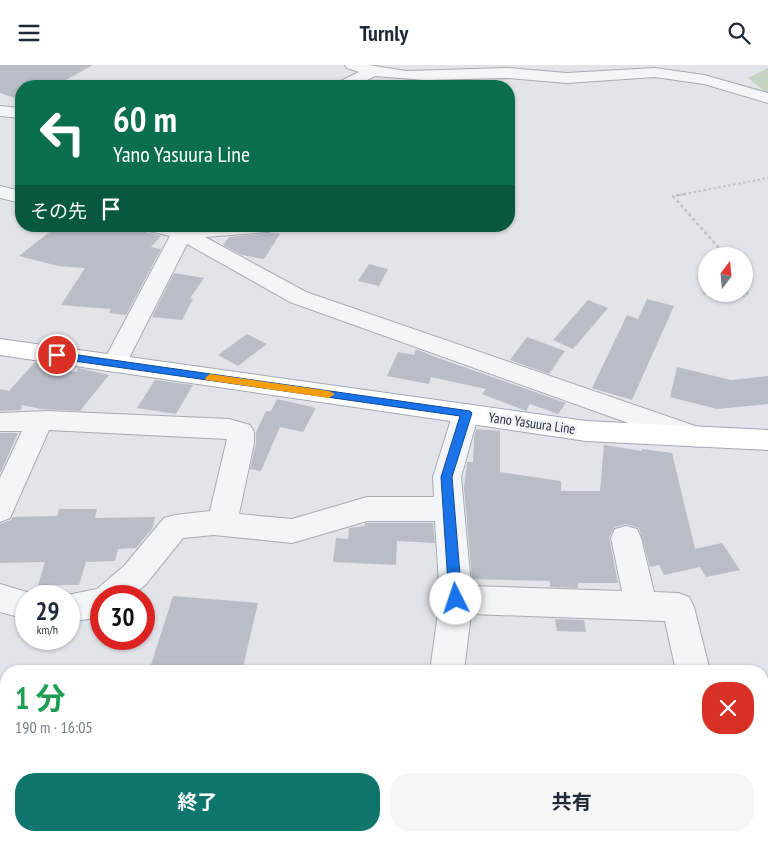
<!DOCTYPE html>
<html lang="ja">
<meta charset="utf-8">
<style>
:root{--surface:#fff;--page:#f6f6f7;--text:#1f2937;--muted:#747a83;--accent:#0f766e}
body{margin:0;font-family:"PT Sans Narrow","Noto Sans JP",sans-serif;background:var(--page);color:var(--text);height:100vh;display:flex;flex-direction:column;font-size:19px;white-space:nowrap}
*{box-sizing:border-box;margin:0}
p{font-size:16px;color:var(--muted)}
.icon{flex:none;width:28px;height:28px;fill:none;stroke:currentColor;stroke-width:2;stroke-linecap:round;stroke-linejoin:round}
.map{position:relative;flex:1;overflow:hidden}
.side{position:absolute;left:0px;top:600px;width:769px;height:176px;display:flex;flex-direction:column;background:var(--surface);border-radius:20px 20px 0 0;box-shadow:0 1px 4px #0004}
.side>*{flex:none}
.hud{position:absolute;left:15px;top:15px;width:500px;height:152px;border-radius:20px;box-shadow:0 1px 4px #0004;background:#0b6e4f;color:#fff;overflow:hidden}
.needle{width:32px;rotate:16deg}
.buttons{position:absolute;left:698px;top:182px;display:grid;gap:10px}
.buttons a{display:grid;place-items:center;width:55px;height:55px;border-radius:50%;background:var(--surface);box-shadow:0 1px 4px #0004;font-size:25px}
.speed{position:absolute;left:15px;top:520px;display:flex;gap:10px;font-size:25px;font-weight:700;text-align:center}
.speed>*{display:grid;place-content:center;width:65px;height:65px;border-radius:50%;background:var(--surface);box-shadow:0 1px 4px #0004;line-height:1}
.speed small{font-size:12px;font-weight:400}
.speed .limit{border:8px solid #d22;background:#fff;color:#111}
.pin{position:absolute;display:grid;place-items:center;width:42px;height:42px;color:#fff;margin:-21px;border:2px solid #fff;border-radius:50%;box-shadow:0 1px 5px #0007}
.me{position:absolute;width:55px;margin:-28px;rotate:356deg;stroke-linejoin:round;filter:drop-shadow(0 0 4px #0008)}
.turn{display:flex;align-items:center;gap:18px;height:105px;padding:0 15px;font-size:22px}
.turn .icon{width:65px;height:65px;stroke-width:2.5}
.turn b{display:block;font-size:35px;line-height:42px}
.then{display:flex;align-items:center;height:48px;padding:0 15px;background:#0003;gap:10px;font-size:19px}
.round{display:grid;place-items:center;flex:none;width:52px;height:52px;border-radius:20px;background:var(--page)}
.overview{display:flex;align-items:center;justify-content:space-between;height:85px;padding:0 15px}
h1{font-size:30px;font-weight:700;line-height:38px;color:#1e9e55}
.action{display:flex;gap:10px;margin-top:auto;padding:10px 15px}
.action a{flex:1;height:58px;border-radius:20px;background:var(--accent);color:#fff;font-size:20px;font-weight:700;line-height:58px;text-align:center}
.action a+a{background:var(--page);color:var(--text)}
header{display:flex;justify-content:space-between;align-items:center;height:65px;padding:0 15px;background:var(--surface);font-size:22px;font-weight:700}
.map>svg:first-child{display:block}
.green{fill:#c6d3c3}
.building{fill:#b9bdc6}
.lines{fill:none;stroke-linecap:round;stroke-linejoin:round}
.minor-casing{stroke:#a7abb4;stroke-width:2}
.major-casing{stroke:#a1a8b5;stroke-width:2}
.path-far1{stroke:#bfc2c8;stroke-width:2;stroke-dasharray:2.5 2.5;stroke-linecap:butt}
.path{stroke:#bfc2c8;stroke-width:2.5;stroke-dasharray:3 3;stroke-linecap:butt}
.minor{fill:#f4f5f8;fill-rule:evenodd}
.major{fill:#fff;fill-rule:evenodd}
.route{fill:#1a73e8;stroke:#114b97}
.slow{fill:#f59e0b}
.labels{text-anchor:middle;stroke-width:4.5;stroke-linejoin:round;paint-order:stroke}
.street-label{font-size:14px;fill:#2a3141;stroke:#f1f3f7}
</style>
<header><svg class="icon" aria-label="menu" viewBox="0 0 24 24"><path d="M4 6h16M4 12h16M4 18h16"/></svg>Turnly<svg class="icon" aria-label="search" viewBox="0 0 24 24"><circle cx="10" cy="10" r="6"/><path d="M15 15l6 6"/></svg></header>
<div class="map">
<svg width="768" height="776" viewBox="0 0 768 776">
<rect width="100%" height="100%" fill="#e2e4ea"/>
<polygon class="green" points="768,3 768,29 748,13"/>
<g class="building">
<polygon points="0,0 93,0 55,21 21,21 21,35 0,28"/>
<polygon points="57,161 138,161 145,167 161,171 151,182 161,184 126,250 109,248 111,244 61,240 85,203 58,201 19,191"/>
<polygon points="272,168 280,169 264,194 242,190 223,180 229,172"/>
<polygon points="369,199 388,204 379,221 358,216"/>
<polygon points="174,208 204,213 190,233 193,234 182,255 152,252"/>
<polygon points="647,234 674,241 632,335 592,323 627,250 638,254"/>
<polygon points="588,235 608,243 573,284 553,275"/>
<polygon points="247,269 267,279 238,301 218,290"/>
<polygon points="527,272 565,286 549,309 510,295"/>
<polygon points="416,284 438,293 566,338 558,349 530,339 526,346 524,345 482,329 486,324 431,312 429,319 387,311 398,287 414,290"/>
<polygon points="35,297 76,307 79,303 109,310 80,346 41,344 22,340 21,345 0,346 0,324 9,326"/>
<polygon points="677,302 731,315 768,311 768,339 717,344 670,332"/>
<polygon points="155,315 193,320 176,349 137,343"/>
<polygon points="277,334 316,343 303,367 280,362 261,406 250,404 256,378 256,367 266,346 271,346"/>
<polygon points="476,364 500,366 500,407 561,416 561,426 600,426 604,380 642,386 642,384 672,388 695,484 722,478 740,505 706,512 700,502 664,510 659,500 650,502 639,463 626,459 615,462 609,472 618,518 578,518 578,523 550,522 550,516 472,514 464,423 467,397 473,397 474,374"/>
<polygon points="0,368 18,368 1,407 0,407"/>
<polygon points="59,444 97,444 95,453 155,452 152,464 136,483 118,484 115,496 86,497 79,520 38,520 45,497 0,498 0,459 11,455 13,452 57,451"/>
<polygon points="365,458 433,458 435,478 397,476 396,500 333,497 336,473 348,474 349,463 365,461"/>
<polygon points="173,531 258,538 242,606 149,606"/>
<polygon points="555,554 584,555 586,567 557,566"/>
</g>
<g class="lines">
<g class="minor-casing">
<g id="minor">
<polygon points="345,0 368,0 407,6 507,3 567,8 655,3 704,10 768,28 768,38 704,19 655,12 567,18 507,13 425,15 375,11 355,21 335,21 337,18 359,7 347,3"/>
<polygon points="0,41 21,43 21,53 0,51"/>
<polygon points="0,121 21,126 21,138 0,133"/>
<polygon points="142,161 278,161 275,165 268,167 205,172 306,227 707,365 710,372 707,379 697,382 687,379 290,237 187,179 123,305 114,307 105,305 102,299 170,171 145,165"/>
<polygon points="466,339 475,341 479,348 461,412 471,521 622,526 611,473 615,464 626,461 637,464 641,473 654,527 678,528 689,532 694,542 710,606 676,606 665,556 471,549 464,606 430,606 440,534 435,456 367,456 292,478 214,470 183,473 146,519 132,531 101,531 101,552 69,557 69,531 62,531 97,524 124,501 164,453 175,450 210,446 227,374 49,365 10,453 0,457 0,413 22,366 0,366 0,348 47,346 229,354 250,360 254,367 254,378 239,449 292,454 367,432 434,432 433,412 453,348 457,341"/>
<polygon points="0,519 37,530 26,531 26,554 0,547"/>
<polygon points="409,770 449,770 448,776 408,776"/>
</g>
</g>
<g class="major-casing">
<polygon id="major" points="0,274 586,356 768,365 768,385 586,376 0,290"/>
</g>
<polyline class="path-far1" points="679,130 768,113"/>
<g class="path">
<polyline points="685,129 673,131 726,191"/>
<polyline points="703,228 706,228"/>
<polyline points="718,229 747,231 747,222 744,217"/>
</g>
<use href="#minor" class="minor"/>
<use href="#major" class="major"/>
</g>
<polygon class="route" points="57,287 470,346 472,348 452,412 462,534 460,538 456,540 451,538 449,534 441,412 460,351 53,293 52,290"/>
<polygon class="slow" points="210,309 329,326 335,329 329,333 206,315 205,313"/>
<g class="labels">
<g class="street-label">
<text transform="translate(532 358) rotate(8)" y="5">Yano Yasuura Line</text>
</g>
</g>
</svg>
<div class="buttons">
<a><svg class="needle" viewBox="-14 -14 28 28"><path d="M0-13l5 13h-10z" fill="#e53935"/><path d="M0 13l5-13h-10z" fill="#747a83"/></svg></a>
</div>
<div class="speed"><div>29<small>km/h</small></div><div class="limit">30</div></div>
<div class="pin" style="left:57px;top:290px;background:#d93025"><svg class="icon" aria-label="arrive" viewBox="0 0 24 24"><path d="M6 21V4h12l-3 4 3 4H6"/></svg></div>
<svg class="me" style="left:456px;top:534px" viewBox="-20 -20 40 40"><circle r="19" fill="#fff"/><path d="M0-13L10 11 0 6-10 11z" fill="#1a73e8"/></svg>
<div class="hud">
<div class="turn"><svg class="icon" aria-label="left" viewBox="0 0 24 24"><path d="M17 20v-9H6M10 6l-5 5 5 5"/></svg><div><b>60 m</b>Yano Yasuura Line</div></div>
<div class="then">その先<svg class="icon" aria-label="arrive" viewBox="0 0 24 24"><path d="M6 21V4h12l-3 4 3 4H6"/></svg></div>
</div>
<section class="side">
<div class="overview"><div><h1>1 分</h1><p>190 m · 16:05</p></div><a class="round" style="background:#d93025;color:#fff"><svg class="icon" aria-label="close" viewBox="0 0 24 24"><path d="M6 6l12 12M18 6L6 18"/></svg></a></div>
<div class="action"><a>終了</a><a>共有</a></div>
</section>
</div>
